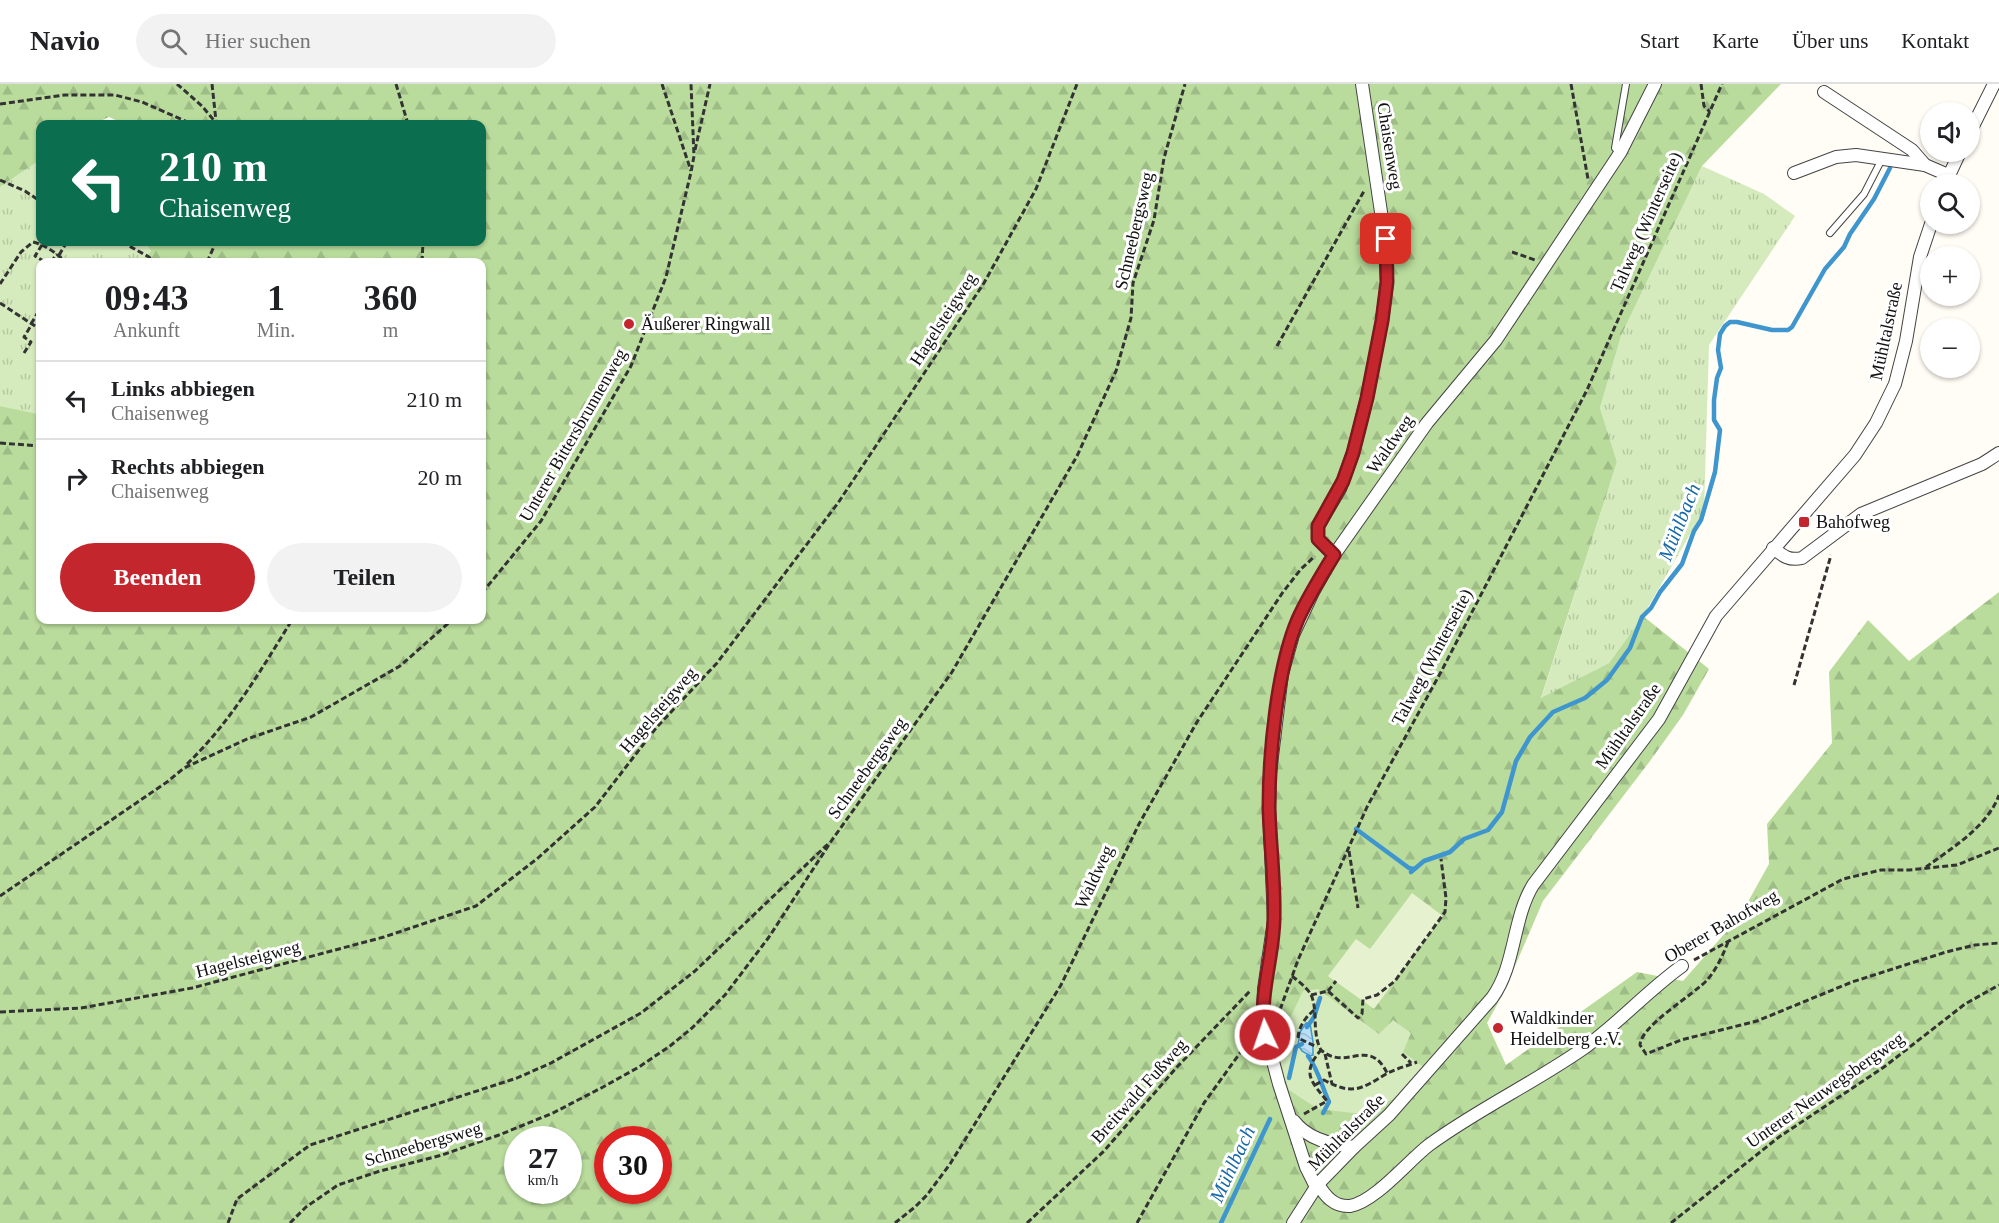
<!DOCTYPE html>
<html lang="de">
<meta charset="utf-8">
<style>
:root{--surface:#fff;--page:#f2f2f2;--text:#202124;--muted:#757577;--line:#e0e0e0;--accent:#c4262e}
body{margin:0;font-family:Georgia,serif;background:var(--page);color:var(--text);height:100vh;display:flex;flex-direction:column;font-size:22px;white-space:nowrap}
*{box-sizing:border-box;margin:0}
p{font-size:20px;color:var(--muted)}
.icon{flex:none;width:33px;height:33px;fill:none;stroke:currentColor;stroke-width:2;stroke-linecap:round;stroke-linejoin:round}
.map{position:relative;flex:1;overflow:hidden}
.drawer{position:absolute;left:36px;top:174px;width:450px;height:366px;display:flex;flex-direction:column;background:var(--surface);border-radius:12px;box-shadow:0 2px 4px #0004}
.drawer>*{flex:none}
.hud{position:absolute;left:36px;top:36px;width:450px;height:126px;border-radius:12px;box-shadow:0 2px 4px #0004;background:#0b6e4f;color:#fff;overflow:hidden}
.buttons{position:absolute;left:1920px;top:18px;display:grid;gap:12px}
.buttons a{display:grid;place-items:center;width:60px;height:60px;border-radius:50%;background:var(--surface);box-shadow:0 2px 4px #0004;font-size:30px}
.speed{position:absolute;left:504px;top:1042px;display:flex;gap:12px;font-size:30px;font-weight:700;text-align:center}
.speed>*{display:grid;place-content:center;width:78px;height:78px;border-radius:50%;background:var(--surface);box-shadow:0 2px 4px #0004;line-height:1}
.speed small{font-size:15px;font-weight:400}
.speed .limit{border:9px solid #d22;background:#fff;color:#111}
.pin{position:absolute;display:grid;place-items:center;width:51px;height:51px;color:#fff;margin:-26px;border-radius:12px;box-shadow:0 3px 9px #0006}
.me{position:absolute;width:66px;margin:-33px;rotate:357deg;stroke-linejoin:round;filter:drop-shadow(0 0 4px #0008)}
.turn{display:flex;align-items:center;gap:21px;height:126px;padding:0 24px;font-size:27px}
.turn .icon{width:78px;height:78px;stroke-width:2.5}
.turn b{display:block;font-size:42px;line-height:51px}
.eta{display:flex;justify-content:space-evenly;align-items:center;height:102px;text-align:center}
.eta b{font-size:36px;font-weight:700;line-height:42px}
.primary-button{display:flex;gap:12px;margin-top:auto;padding:12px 24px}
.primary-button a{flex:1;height:69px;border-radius:36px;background:var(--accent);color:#fff;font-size:24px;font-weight:700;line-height:69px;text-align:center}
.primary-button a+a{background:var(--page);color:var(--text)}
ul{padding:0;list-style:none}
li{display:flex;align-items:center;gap:18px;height:78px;padding:0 24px;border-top:2px solid var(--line)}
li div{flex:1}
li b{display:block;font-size:22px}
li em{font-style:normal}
header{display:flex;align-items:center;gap:36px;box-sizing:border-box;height:84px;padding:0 30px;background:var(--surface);border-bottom:2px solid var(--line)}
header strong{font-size:28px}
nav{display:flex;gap:33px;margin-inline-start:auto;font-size:21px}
.search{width:420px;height:54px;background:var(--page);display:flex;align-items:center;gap:15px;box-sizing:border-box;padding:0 21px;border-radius:33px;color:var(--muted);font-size:22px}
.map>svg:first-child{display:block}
.grass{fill:url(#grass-tufts)}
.forest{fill:url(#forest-firs);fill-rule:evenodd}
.park{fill:#d5ebbd}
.pitch{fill:#e6f2cf}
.water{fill:url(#water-waves);stroke:#3f96cf;stroke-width:1.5}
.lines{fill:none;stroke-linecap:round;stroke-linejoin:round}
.stream{stroke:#3f96cf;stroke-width:4.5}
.lane-casing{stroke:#444;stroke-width:8}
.street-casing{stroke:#444;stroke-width:14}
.path{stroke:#333;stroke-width:3;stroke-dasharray:6 3;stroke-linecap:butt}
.lane{stroke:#fff;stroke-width:6}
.street{stroke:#fff;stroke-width:12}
.route-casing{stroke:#7f191e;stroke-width:15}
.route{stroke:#c4262e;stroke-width:10}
.poi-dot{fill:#c4262e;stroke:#fff;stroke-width:2}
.labels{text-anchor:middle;stroke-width:6;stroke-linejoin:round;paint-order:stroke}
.street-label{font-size:18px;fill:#111;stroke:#fff}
.poi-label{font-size:18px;fill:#111;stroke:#fff;text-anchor:start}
.water-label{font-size:20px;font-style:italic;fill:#1768a6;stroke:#fff}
</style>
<header>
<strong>Navio</strong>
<div class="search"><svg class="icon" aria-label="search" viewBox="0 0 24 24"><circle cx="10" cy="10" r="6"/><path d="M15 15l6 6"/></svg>Hier suchen</div>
<nav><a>Start</a><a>Karte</a><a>Über uns</a><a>Kontakt</a></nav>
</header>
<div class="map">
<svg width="1999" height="1139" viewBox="0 0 1999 1139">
<defs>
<pattern id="grass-tufts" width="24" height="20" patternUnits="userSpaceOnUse" patternTransform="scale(1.5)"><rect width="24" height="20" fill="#d5ebbd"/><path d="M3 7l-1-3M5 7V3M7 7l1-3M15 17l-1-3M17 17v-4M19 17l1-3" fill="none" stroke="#b6c8a1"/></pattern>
<pattern id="forest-firs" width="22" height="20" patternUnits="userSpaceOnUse" patternTransform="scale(1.5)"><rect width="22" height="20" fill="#b9dc9c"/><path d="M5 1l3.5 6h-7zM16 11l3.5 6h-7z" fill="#9ebc85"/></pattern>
<pattern id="water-waves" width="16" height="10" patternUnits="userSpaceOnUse" patternTransform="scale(1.5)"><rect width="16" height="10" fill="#b9e0f7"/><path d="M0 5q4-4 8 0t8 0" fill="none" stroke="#9ebfd3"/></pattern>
</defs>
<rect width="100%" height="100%" fill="#fffdf5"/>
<g class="grass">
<polygon points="40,76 40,158 145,158 151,167 139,178 40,178 40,325 37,331 0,322 0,103"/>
<polygon points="1702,82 1764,110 1795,132 1709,261 1704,426 1643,532 1609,579 1541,615 1617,378 1600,324 1621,252"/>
</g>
<path class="forest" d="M 0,0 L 1781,0 L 1702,82 L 1621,252 L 1600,324 L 1617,378 L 1541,614 L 1609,579 L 1643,532 L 1709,585 L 1683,631 L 1650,677 L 1543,817 L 1503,910 L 1487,939 L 1506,981 L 1637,888 L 1683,897 L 1740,832 L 1769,780 L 1767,740 L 1832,659 L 1829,588 L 1868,536 L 1909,577 L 1999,508 L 1999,1139 L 0,1139 L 0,322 L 37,330 L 40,325 L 40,536 L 482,536 L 482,178 L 139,178 L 151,167 L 145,158 L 482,158 L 482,40 L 124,40 L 109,33 L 94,40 L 40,40 L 40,76 L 0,103 ZM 518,1056 L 568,1056 L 568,1107 L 518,1107 ZM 608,1056 L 658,1056 L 658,1107 L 608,1107 Z"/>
<polygon class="park" points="1318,905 1379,950 1393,936 1411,949 1403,968 1425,984 1409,1002 1393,1015 1362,1030 1318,1025 1289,1006 1279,973 1281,953 1303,907"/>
<polygon class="pitch" points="1412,809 1443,832 1374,925 1328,892 1356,855 1370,865"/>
<polygon class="water" points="1306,939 1310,939 1313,958 1313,971 1310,972 1302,967 1298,961 1300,948"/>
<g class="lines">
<g class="stream">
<polyline points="1356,745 1409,784 1414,785"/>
<polyline points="1411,788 1424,777 1450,768 1464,755 1488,746 1502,728 1516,677 1530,653 1553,628 1585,614 1607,596 1630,564 1642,533 1651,524 1660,508 1682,480 1694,447 1701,436 1715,388 1720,346 1714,336 1714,316 1717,294 1721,284 1718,266 1720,250 1725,242 1730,238 1737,238 1772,246 1788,246 1792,243 1825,185 1844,163 1850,150 1874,115 1890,84"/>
<polyline points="1307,943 1314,933 1320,914"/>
<path d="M 1308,972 C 1318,985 1322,1003 1329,1018 L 1323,1029"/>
<polyline points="1289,994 1296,963 1302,960"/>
<polyline points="1221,1139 1270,1035"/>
</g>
<g class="lane-casing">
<g id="lane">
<polyline points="1619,69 1615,64 1626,0"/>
<polyline points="1830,149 1864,110 1882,75"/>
</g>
</g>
<g class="street-casing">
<g id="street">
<polyline points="1824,8 1912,66 1925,81"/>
<polyline points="1970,48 1994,0"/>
<polyline points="1794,89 1836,73 1856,71 1925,81 1948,91"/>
<polyline points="1945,100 1960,68"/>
<path d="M 1773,464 C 1783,472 1789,477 1802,474 L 1861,430 L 1982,380 L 1999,369"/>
<polyline points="1334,471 1318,455 1318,442 1340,405 1353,369 1367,314 1382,237 1387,198 1385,155 1362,0"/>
<path d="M 1294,1037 C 1308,1056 1333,1061 1354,1063"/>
<path d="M 1318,1100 C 1325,1112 1334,1123 1350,1122 C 1375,1118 1408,1077 1429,1061 C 1478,1025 1534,999 1584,964 C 1619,939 1647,907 1682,882"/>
<polyline points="1316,1103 1306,1083 1279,1000 1263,940 1264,905 1274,836 1269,724 1270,689 1282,590 1293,551 1313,508 1334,471 1427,339 1496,256 1620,69 1655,0"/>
<path d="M 1293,1139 L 1318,1100 L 1354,1063 L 1389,1031 L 1492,914 C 1516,881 1512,836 1533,801 L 1659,635 L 1716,532 L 1855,371 L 1876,339 L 1895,300 L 1906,257 L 1920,173 L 1931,140"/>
</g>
</g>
<g class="path">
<polyline points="177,0 202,22 217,40"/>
<polyline points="212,0 216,37"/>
<polyline points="396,0 408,40"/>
<polyline points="662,0 691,87"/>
<polyline points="1571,0 1588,95"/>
<polyline points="1701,0 1704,22 1710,28"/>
<polyline points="0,20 65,11 115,11 142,18 192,40"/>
<polyline points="695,66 710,0"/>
<polyline points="0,96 25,107 40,117"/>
<polyline points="122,158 149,173 153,178"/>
<polyline points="42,161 35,172 45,178"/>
<polyline points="1512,168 1535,176"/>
<polyline points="59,171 67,158"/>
<polyline points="51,178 57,170"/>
<polyline points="207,178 216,158"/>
<polyline points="422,178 423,158"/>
<path d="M 0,200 L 21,168 L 33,158 C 45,161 57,169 65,178"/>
<polyline points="0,219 38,244 40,240"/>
<polyline points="31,240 40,225"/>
<polyline points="1277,262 1364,107"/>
<polyline points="24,269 31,258 24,253 32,240"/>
<polyline points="0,359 40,362"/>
<polyline points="482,509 541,437 631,282 666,193 691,88 694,72 691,0"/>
<polyline points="1794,601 1831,471"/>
<path d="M 187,680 C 230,639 261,586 292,536"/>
<polyline points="1349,767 1358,824"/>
<path d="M 1926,783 C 1952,764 1988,742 1999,711"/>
<polyline points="0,812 167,698 184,684 247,655 311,633 400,582 452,536"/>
<path d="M 1728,858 C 1723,871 1717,884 1708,895 C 1694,911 1641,941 1640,961 L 1646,970 L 1681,956 L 1757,937 L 1852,898 L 1946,868 L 1975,861 L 1999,859"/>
<polyline points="1694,876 1843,795 1881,786 1909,786 1957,781 1999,764"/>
<path d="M 1292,892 C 1298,897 1305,902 1310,909 C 1319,924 1311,948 1321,966 C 1346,988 1369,952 1387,989"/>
<polyline points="1328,907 1336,897"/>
<polyline points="1311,911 1328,907 1358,934 1362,930 1363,915 1377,911 1395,897 1445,828 1446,814 1441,775"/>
<path d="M 1314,926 C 1305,934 1299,942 1298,954 L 1317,963"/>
<polyline points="0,928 81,924 192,904 384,853 476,822 538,774 595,723 656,644 717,579 838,419 984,199 1036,105 1077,0"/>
<polyline points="1277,934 1298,876 1367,723 1442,586 1587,306 1722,0"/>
<polyline points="1325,970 1332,1000"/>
<polyline points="1402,970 1411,979"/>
<path d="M 1315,1001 L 1324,996 C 1352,1011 1360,1006 1386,990 C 1395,985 1407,982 1417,978"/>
<path d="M 1304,1030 L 1327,1017 C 1311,997 1301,989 1321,966"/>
<polyline points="228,1139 237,1115 310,1061 517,994 551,979 641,929 695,887 829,759"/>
<polyline points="290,1139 306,1123 338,1101 380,1087 442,1071 499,1051 553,1029 603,1003 639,983 670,962 692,944 725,911 769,853 832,756 952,588 1077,372 1116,287 1131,234 1133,199 1154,136 1164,74 1185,0"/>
<polyline points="895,1139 915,1123 927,1111 950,1080 1061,901 1139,740 1197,638 1283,508 1301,485 1315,472"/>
<polyline points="1027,1139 1104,1067 1177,983 1250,907"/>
<polyline points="1137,1139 1204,1019 1240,969 1254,958"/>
<polyline points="1671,1139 1779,1053 1884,983 1965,920 1999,901"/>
</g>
<use href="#lane" class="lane"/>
<use href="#street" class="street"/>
</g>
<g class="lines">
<g class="route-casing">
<path id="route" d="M 1265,951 C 1258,911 1274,873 1274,833 C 1275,797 1270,760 1269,724 C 1269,670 1277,584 1298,535 C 1308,513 1321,492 1334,471 L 1318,455 L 1318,442 L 1343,397 L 1353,369 L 1367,314 L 1382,237 L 1387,198 L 1386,155"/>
</g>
<use href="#route" class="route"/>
</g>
<g class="poi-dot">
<circle cx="629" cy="240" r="6"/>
<rect x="1798" y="432" width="12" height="12" rx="3"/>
<circle cx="1498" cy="944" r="6"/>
</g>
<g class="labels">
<g class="street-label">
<text transform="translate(1390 62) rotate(81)" y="6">Chaisenweg</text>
<text transform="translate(1646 138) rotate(-66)" y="6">Talweg (Winterseite)</text>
<text transform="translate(1134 147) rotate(-77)" y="6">Schneebergsweg</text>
<text transform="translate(943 235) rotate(-57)" y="6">Hagelsteigweg</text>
<text transform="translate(1886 247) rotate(-78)" y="6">Mühltalstraße</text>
<text transform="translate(573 351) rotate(-60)" y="6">Unterer Bittersbrunnenweg</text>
<text transform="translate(1390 360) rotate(-55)" y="6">Waldweg</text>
<text transform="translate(1432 573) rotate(-62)" y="6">Talweg (Winterseite)</text>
<text transform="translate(658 626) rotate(-49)" y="6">Hagelsteigweg</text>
<text transform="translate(1628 642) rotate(-55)" y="6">Mühltalstraße</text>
<text transform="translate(867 684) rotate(-54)" y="6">Schneebergsweg</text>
<text transform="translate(1094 793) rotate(-65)" y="6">Waldweg</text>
<text transform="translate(1721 842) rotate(-30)" y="6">Oberer Bahofweg</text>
<text transform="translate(248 875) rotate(-14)" y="6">Hagelsteigweg</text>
<text transform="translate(1825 1006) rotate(-35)" y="6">Unterer Neuwegsbergweg</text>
<text transform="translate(1139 1007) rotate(-48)" y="6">Breitwald Fußweg</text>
<text transform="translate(1346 1048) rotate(-45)" y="6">Mühltalstraße</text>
<text transform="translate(423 1060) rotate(-16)" y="6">Schneebergsweg</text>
</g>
<g class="poi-label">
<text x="641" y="246">Äußerer Ringwall</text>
<text x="1816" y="444">Bahofweg</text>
<text x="1510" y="940">Waldkinder<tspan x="1510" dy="21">Heidelberg e.V.</tspan></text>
</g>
<g class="water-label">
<text transform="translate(1679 438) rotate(-68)" y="7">Mühlbach</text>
<text transform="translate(1232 1080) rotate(-65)" y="7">Mühlbach</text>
</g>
</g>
</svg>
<div class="buttons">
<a><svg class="icon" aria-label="sound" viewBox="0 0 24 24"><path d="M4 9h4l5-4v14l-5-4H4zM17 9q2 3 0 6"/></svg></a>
<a><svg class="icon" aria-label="search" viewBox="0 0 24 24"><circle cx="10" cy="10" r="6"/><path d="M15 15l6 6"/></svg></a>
<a>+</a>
<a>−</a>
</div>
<div class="speed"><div>27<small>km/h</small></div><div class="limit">30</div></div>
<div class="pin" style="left:1386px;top:155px;background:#d93025"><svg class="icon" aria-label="arrive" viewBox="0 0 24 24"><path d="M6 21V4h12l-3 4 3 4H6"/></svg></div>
<svg class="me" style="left:1265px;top:951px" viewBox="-20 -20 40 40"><circle r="17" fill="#c4262e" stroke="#fff" stroke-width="3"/><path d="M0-11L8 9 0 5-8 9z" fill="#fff"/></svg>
<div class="hud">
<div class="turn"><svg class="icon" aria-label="left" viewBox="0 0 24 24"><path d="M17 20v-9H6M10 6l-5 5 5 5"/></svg><div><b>210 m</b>Chaisenweg</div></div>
</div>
<section class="drawer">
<div class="eta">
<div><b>09:43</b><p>Ankunft</p></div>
<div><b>1</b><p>Min.</p></div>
<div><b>360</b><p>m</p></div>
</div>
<ul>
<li><svg class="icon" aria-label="left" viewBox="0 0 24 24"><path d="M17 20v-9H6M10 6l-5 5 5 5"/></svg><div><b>Links abbiegen</b><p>Chaisenweg</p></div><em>210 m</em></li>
<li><svg class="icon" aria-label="right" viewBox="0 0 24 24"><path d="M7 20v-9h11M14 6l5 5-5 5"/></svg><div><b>Rechts abbiegen</b><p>Chaisenweg</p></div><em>20 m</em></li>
</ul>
<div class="primary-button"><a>Beenden</a><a>Teilen</a></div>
</section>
</div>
